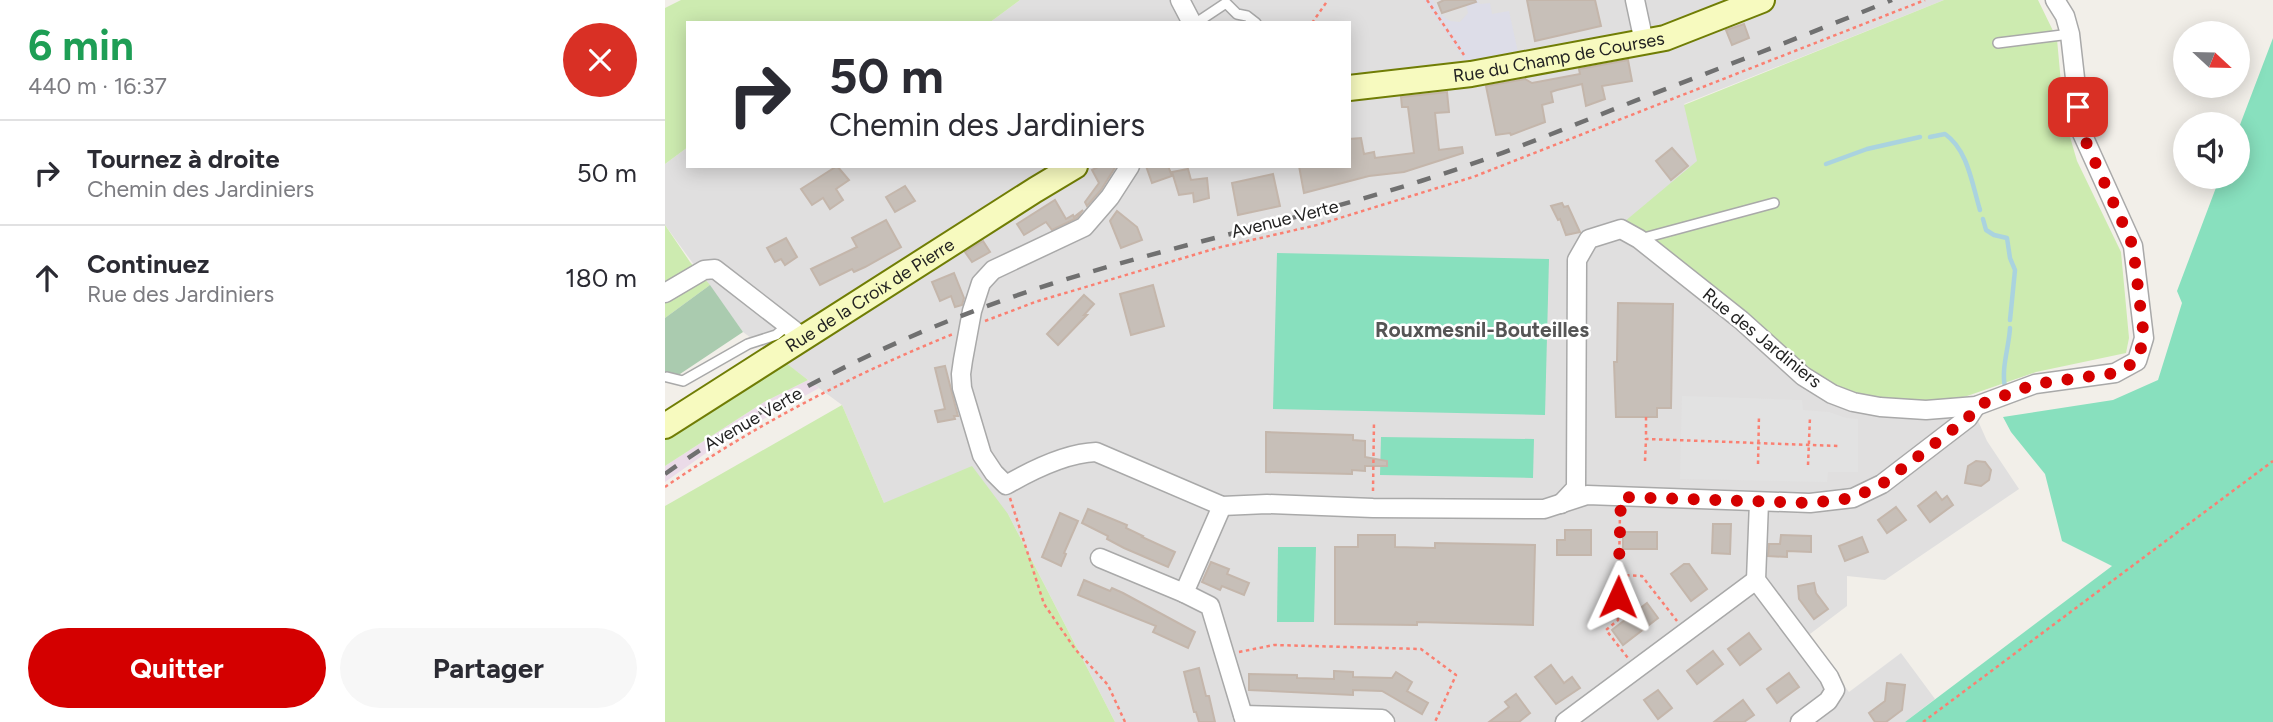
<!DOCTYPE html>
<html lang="fr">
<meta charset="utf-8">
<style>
:root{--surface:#fff;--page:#f7f7f7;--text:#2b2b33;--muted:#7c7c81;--line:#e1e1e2;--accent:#d40000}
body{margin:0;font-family:Figtree,sans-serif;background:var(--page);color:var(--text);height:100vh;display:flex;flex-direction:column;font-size:26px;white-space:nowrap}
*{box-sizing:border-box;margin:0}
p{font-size:23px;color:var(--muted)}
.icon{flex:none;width:38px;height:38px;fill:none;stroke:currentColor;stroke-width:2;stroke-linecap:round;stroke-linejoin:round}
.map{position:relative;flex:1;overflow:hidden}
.details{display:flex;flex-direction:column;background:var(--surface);width:665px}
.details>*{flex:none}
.hud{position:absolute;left:21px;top:21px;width:665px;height:147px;border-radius:0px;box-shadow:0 4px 18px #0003;background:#fff;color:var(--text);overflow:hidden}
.needle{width:46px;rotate:112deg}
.fabs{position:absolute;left:1508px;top:21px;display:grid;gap:14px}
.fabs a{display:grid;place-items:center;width:77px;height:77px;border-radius:50%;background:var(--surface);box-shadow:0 4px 18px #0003;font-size:35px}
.pin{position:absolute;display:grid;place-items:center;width:60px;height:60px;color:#fff;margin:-30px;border-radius:14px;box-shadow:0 4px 10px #0006}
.me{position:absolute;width:77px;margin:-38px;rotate:1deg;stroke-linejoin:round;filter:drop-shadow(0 0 5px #0008)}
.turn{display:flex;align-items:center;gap:24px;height:147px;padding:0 28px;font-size:32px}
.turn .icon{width:91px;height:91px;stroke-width:2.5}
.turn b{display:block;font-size:49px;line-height:60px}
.round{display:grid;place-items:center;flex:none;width:74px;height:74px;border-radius:37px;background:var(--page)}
.overview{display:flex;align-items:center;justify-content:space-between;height:119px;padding:0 28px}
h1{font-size:42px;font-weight:700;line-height:52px;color:#1e9e55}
.cta{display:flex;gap:14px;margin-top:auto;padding:14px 28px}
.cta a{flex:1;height:80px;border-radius:42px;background:var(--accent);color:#fff;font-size:28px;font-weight:700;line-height:80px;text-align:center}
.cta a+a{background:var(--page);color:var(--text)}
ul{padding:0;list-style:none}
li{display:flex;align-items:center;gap:21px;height:105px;padding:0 28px;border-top:2px solid var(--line)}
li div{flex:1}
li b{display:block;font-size:26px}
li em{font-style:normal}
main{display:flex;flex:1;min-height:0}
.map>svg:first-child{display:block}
.residential{fill:#e0dfdf}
.industrial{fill:#ebdbe8}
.grass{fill:#cdebb0}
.cemetery{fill:#aacbaf}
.pitch{fill:#88e0be}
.parking{fill:#e2e2e2}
.plaza{fill:#dddde8}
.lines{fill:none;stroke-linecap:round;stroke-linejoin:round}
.stream{stroke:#aad3df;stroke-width:4.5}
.building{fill:#c7bfb8;stroke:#c4b6ab;stroke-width:2}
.service-casing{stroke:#a9a9a9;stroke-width:12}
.minor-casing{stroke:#a9a9a9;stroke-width:21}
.secondary-casing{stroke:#707d05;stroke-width:28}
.path{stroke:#fa8072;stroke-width:2.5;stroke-dasharray:3.5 3.5;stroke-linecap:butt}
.service{stroke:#fff;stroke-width:9}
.minor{stroke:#fff;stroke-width:18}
.secondary{stroke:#f7fabf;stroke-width:24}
.rail{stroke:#707070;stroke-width:4.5;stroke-dasharray:14 14;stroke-linecap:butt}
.route{stroke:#d40000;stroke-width:12;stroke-dasharray:0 21.6}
.labels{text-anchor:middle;stroke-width:5;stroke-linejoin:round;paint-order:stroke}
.street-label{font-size:18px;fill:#222;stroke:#fff}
.quarter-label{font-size:21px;font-weight:bold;fill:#555;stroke:#fff}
</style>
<main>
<section class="details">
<div class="overview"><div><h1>6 min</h1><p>440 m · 16:37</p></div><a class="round" style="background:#d93025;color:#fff"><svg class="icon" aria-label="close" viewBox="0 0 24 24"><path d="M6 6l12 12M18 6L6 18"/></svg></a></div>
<ul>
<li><svg class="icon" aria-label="right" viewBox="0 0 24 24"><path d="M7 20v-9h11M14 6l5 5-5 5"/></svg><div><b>Tournez à droite</b><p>Chemin des Jardiniers</p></div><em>50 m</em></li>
<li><svg class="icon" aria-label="ahead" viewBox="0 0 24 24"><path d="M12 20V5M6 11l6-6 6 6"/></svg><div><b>Continuez</b><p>Rue des Jardiniers</p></div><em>180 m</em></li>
</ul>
<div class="cta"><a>Quitter</a><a>Partager</a></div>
</section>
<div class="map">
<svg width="1608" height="722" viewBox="0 0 1608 722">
<rect width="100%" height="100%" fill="#f2efe9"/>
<polygon class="residential" points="355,0 1279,0 1019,104 1265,405 1302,396 1322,441 1354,489 1220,580 1182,576 1182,606 1141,637 1184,692 1236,653 1270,699 1240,722 450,722 343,514 219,503 177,405 78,332 0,225 0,164 23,147 23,166 684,166 684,23 324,23"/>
<polygon class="industrial" points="143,380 154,388 54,444 0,482 0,466 99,402"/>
<g class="grass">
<polygon points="16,0 355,0 324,23 23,23 23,147 0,164 0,8"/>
<polygon points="1279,0 1373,0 1392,39 1399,116 1412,161 1456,252 1464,338 1461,353 1371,372 1302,396 1265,405 1194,399 1152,383 959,222 1032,161 1019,105"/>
<polygon points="0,225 25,262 45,285 0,318"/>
<polygon points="121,363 143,380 99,402 0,466 0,439"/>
<polygon points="177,405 219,503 307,466 343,514 450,722 0,722 0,506"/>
</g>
<polygon class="cemetery" points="45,285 78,332 12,376 0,379 0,318"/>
<g class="pitch">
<polygon points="1608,38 1608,722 1240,722 1447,566 1397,541 1380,474 1346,432 1338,417 1448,400 1493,380 1517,303 1512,291 1555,177 1573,177 1573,130"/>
<polygon points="612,253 884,259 880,415 608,409"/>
<polygon points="716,437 869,439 868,478 715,475"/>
<polygon points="613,547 651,547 649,622 612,622"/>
</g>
<polygon class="parking" points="1017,396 1137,400 1138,410 1164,412 1181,418 1193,419 1193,472 1163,472 1162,482 1015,479"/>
<polygon class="plaza" points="759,0 768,0 775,14 785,21 795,22 803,13 800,0 812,0 815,4 825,3 827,14 844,11 854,57 803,65"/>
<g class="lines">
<g class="stream">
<path d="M 1265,137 L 1280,134 C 1303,150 1307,184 1315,210"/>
<polyline points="1161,164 1202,149 1255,137"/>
<polyline points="1318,219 1321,230 1329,235 1342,238 1345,258 1350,270 1345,320"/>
<path d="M 1340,387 C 1336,368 1344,347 1345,328"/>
</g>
</g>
<g class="building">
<polygon points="779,0 810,0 811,2 777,13 773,3"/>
<polygon points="862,0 930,0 936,26 870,41"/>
<polygon points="1079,24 1084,38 1067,45 1061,30"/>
<polygon points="963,60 967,81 937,86 940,99 921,106 917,84 892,90 886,92 888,102 877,105 880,122 846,135 845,133 831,135 821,86 860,79 867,83 915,74 914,69"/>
<polygon points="782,92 784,112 770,113 774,150 797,147 798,153 739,172 704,176 639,193 634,166 684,166 684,139 696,138 699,154 709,152 710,158 749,153 743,107 737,107 736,97"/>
<polygon points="1007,148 1023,166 1006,180 991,161"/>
<polygon points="172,166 184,180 171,189 178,200 165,209 158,198 147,205 136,189"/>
<polygon points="435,166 451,166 436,190 422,206 420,202 434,183 427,170"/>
<polygon points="481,166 503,166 507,176 487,183"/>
<polygon points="523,169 526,180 542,178 544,198 529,202 528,193 514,195 507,172"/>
<polygon points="608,174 615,206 573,215 567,183"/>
<polygon points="240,186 250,201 230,212 221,197"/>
<polygon points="390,200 401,219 408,215 409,217 418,210 412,218 387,230 381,222 359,235 352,224"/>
<polygon points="897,203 899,207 903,206 915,232 901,235 895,219 893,220 886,206"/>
<polygon points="452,211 472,227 477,240 456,248 445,221"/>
<polygon points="221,220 236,247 200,267 189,272 187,269 155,285 146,269 192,247 187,238"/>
<polygon points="121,238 132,257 120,265 116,259 110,262 102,248"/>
<polygon points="318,241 325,252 307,262 300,252"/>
<polygon points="289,273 299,298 297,305 290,307 286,296 275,301 267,282"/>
<polygon points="488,285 499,326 466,335 455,294"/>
<polygon points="419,295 429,304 419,315 422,315 393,345 382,334"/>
<polygon points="953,303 1008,304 1006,408 992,408 992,417 951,417 949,362 952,362"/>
<polygon points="280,366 293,416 289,416 290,419 273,422 270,411 280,409 270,368"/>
<polygon points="601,432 688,435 688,440 700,441 700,457 722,461 722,466 700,466 700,471 687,470 687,474 601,472"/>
<polygon points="1311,461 1320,462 1326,470 1324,480 1316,486 1300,483 1303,466"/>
<polygon points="1271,492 1277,500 1282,496 1288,505 1265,522 1253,506"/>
<polygon points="1231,507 1241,520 1222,533 1213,520"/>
<polygon points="423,509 462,525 461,528 478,536 477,537 510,552 503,567 459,548 442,539 443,536 417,523"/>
<polygon points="395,513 413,521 399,553 401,554 396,566 377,557"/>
<polygon points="1048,524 1066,524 1065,554 1047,553"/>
<polygon points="900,530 926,530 926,555 892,555 892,540 900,540"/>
<rect x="958" y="532" width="34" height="17"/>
<polygon points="693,535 730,535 730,547 770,548 770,543 870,545 868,625 752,622 752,625 670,624 670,547 693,547"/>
<polygon points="1116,535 1146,536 1146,552 1122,551 1122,557 1103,556 1104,544 1115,544"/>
<polygon points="1197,537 1203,552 1180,561 1174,546"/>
<polygon points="546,562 564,569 562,574 584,583 579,595 557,586 555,590 537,582"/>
<polygon points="1019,564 1024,564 1042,589 1026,601 1006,574"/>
<polygon points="419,580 445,591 447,588 458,593 530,632 523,648 488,632 491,626 413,595"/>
<polygon points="1149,583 1151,593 1163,609 1149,619 1134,599 1133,586"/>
<polygon points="982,603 993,618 958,645 947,630"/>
<polygon points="1084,633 1096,649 1075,665 1063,649"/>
<polygon points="1048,651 1058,664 1032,684 1022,671"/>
<polygon points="886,665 899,683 907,677 915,688 891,704 870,677"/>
<polygon points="534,668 541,696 544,696 550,722 534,722 531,712 529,712 519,672"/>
<polygon points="669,671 688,672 688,677 727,678 731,672 747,682 742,691 763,703 757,714 717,691 688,690 688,695 584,690 584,674 632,675 632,678 669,679"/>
<polygon points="1124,673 1134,687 1112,703 1102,689"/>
<polygon points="1222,683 1240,685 1237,710 1221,722 1210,722 1204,713 1220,701"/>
<polygon points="993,690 1007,708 993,719 979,700"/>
<polygon points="851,694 865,713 854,722 824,722 844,707 840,702"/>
<polygon points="1078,700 1089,715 1079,722 1049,722"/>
</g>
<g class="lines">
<g class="service-casing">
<g id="service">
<polyline points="531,23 561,3 572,14 582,16 591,23"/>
<polyline points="1333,43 1405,34"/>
<polyline points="975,239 1109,203"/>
<polyline points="2,377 18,381 83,344 111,335 123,325"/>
</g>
</g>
<g class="minor-casing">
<g id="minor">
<polyline points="515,0 527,23"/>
<polyline points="970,0 979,42"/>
<path d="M 465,166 L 445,197 L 419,227 L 328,270 L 316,283 L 307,311 L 298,360 L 296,374 L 297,388 L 317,455 L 329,473 L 341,485 C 367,470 401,453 431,452 L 557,506 L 602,504 L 708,508 L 879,509 L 922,495 L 1145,503 L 1188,498 L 1217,484 L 1303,418 L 1311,406"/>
<polyline points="0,293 39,270 50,269 139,338"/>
<polyline points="1094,502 1091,580 1164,677 1170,690 1163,701 1135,722"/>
<polyline points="896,504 911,488 912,260 924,239 956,229 974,239 1076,320 1138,376 1167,394 1188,402 1215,407 1261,410 1311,406 1370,384 1450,373 1472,361 1479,338 1468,246 1416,131 1405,34 1400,16 1390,0"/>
<polyline points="557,506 519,593 545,606 580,722"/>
<polyline points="435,558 519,593"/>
<polyline points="578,715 717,719 720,722"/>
<polyline points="900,722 1091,580"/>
</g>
</g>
<g class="secondary-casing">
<g id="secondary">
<path id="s1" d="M 684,88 L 806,74 L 1000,38 L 1097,0"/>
<path id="s2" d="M 0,426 L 370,190 L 410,166"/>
</g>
</g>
<g class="path">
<polyline points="762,0 799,55"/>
<polyline points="647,23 663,0"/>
<polyline points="320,321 370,302 552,248 652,225 808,177 1260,0"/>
<polyline points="981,417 981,439 1175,446"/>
<polyline points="980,461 981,439"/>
<polyline points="1093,464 1094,415"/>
<polyline points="1143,465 1145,417"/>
<path d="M 0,487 C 90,425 187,375 288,334"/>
<polyline points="708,491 709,421"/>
<polyline points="345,498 379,604 410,649 443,685 460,722"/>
<polyline points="955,513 953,620 941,630 963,658"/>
<polyline points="954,575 977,576 1012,621"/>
<polyline points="574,652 609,645 756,649 791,675 770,722"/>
<polyline points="1258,722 1608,461"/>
</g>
<use href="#service" class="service"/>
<use href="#minor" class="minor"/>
<use href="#secondary" class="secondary"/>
<path class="rail" d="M 0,474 C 117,391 249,328 386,284 C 508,245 634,220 756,181 C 826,159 894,131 962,104 C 1050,70 1139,36 1227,0"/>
</g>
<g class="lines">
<polyline class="route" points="953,597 956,497 1145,503 1188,498 1217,484 1303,418 1311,406 1370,384 1450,373 1472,361 1479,338 1468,246 1416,131 1413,107"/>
</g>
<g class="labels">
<g class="street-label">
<text dy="6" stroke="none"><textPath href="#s1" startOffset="212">Rue du Champ de Courses</textPath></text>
<text transform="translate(620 219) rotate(-14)" y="6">Avenue Verte</text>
<text dy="6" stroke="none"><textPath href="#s2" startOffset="243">Rue de la Croix de Pierre</textPath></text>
<text transform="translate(1097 338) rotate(39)" y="6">Rue des Jardiniers</text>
<text transform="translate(88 419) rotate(-30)" y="6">Avenue Verte</text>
</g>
<g class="quarter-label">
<text x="817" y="337">Rouxmesnil-Bouteilles</text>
</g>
</g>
</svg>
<div class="fabs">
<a><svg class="needle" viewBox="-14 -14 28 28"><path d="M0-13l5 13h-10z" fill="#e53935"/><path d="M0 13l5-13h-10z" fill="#7c7c81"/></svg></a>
<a><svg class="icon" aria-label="sound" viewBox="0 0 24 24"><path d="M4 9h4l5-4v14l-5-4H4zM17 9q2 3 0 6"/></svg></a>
</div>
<div class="pin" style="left:1413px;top:107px;background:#d93025"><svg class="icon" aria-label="arrive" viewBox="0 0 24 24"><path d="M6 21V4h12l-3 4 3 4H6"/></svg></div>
<svg class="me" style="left:953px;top:597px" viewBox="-20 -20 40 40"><path d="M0-17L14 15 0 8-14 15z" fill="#d40000" stroke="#fff" stroke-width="4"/></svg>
<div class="hud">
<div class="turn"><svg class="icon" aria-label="right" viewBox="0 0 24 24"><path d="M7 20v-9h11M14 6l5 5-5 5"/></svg><div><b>50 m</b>Chemin des Jardiniers</div></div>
</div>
</div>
</main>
